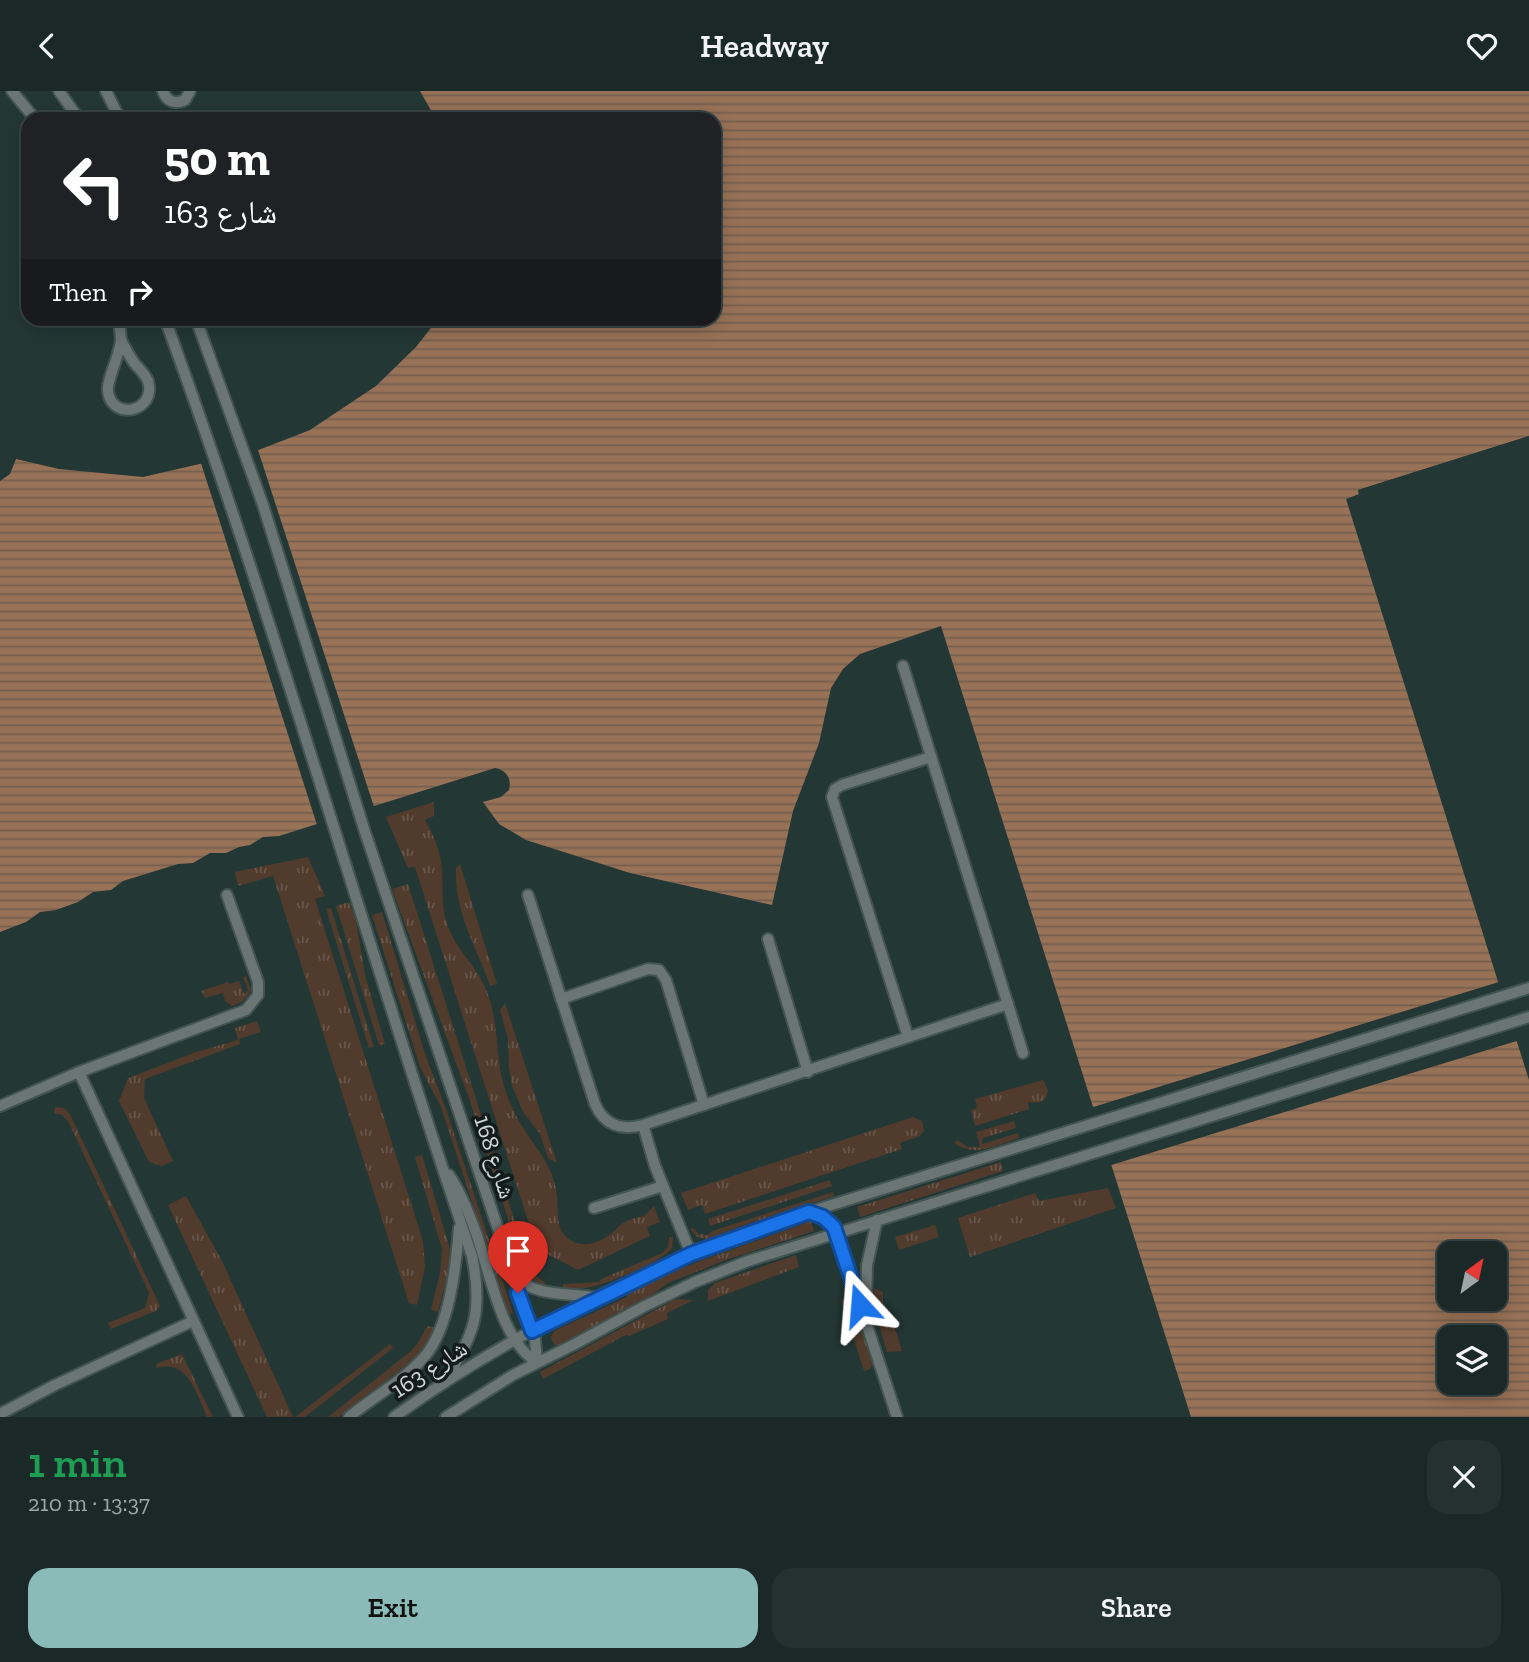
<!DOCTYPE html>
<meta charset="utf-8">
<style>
:root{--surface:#1a2928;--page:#233130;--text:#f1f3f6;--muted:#9fa6a8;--line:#384545;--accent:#8bbbb9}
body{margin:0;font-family:"Zilla Slab","Noto Naskh Arabic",serif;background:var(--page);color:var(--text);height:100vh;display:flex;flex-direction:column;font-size:26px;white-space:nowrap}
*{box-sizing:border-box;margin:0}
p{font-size:23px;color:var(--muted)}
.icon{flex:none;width:38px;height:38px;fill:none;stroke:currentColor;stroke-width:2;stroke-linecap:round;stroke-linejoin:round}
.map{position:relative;height:1326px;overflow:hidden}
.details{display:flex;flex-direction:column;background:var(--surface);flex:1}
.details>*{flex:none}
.guide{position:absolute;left:21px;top:21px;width:700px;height:214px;border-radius:21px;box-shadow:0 4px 18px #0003,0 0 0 2px var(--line);background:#202124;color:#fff;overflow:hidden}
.needle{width:46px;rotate:33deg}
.buttons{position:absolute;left:1437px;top:1150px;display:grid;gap:14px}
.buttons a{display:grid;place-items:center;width:70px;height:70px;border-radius:14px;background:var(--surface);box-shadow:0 4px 18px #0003,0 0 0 2px var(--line);font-size:35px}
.pin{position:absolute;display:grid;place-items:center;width:60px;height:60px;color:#fff;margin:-72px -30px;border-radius:50% 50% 50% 0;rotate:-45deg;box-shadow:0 0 7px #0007}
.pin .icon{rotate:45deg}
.me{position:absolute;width:77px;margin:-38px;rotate:341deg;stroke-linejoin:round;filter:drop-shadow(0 0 5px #0008)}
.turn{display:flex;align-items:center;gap:24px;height:147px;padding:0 28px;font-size:32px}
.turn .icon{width:91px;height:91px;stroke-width:2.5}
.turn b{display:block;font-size:49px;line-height:60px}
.then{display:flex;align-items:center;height:66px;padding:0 28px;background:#0003;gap:14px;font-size:26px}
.round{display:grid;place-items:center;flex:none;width:74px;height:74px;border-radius:21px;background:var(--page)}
.headline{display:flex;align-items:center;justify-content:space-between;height:119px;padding:0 28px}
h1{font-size:42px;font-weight:600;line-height:52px;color:#1e9e55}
.action{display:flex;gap:14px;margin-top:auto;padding:14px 28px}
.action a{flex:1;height:80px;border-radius:21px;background:var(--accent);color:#111;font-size:28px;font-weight:600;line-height:80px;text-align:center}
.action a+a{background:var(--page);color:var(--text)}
header{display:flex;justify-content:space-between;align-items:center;height:91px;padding:0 28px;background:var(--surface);font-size:32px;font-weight:600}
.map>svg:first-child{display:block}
.grass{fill:url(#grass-tufts)}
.water{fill:url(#water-rules);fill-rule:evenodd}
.pier{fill:#233735}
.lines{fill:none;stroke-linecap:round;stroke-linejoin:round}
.minor-casing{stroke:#425452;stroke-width:14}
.minor{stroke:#6b7574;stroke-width:10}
.route-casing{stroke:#114b97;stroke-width:18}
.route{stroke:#1a73e8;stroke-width:12}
.labels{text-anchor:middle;stroke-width:7;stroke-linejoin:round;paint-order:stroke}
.street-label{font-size:24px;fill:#cdd9d8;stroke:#131c1b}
</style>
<header><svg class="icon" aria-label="back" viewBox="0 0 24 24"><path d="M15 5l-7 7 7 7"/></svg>Headway<svg class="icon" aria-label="heart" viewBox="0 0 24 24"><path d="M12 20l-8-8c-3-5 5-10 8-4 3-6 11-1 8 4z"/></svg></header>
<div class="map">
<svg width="1529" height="1326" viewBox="0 0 1529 1326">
<defs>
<pattern id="grass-tufts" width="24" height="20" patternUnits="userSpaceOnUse" patternTransform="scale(1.75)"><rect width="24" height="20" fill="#503b2c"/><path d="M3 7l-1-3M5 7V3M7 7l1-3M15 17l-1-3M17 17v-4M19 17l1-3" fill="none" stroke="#68574a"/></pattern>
<pattern id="water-rules" width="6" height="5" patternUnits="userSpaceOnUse" patternTransform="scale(1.75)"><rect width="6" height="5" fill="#987257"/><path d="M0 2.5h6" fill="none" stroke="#745e4e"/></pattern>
</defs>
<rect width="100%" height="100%" fill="#233735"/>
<g class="grass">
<path d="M 434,711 L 434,725 L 425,729 C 434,745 441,761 442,779 C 443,797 441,815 447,832 C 455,859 478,875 487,901 C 499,931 495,964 504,995 C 509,1012 517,1028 527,1043 C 535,1055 544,1066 550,1079 C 553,1087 556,1096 557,1104 C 559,1122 554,1142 574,1151 C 588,1157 602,1150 613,1141 C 617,1138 621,1132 625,1131 C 631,1128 637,1126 644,1125 L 654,1115 L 660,1131 L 647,1136 L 650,1145 L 578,1179 L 537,1158 L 415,776 L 408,777 L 386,726 Z"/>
<polygon points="308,766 325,805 315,808 423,1150 425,1176 417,1214 409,1212 273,785 238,795 235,781"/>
<path d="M 460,773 L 497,893 L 490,895 C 476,854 454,822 456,777 Z"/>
<polygon points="408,793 527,1169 536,1185 546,1192 544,1195 532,1188 524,1177 470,1010 392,798"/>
<polygon points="349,811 356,828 365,884 385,953 379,954 336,815"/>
<polygon points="331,817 374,956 369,957 326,818"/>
<polygon points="382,821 425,963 446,1018 513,1222 509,1224 441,1016 420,976 372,824"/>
<path d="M 246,885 L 251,899 C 246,908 243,912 232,915 L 225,910 L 223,902 L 205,907 L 201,900 L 228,891 L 229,893 L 239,890 L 244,903 L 248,899 L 243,886 Z"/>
<polygon points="505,912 557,1072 548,1067 540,1043 523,1021 512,995 509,977 508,948 500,919"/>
<polygon points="257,930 261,941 239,948 240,953 145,988 144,1007 173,1070 162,1075 149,1071 119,1010 128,987 196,961 238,949 235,937"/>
<path d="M 1043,989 L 1048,999 C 1047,1011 1039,1013 1028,1011 L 1029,1018 L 975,1035 L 971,1019 L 977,1017 L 975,1008 Z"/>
<polygon points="55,1016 64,1017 70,1023 160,1215 156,1220 111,1238 108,1232 145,1217 149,1202 68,1030 62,1024 54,1022"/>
<polygon points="913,1026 922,1030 924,1040 920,1045 900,1052 902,1058 705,1123 702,1114 688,1119 681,1102"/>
<path d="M 1014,1030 L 1016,1037 L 983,1047 L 982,1053 L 1018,1042 L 1019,1047 C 998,1054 975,1067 954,1052 L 957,1049 L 968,1056 L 980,1056 L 976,1041 Z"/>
<polygon points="422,1064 450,1158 448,1182 438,1221 431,1219 440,1182 442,1158 415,1066"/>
<polygon points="1001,1071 1003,1080 860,1126 857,1116"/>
<polygon points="830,1089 832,1095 710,1135 708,1128"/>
<polygon points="1108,1097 1116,1117 970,1166 958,1127 1035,1102 1039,1110"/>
<polygon points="833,1101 834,1105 741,1135 708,1148 697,1146 690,1138 693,1137 699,1143 708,1144 712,1140"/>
<polygon points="186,1105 222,1170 293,1326 267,1326 168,1114"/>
<path d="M 811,1130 L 814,1140 L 726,1169 L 668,1192 L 644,1210 L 626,1217 L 563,1256 C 553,1256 548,1248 554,1240 L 627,1206 L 627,1199 L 703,1169 Z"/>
<polygon points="935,1134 939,1146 899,1159 895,1146"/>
<path d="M 669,1146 L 673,1146 L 672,1157 C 663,1171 609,1192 591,1196 C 582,1198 573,1198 563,1197 L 563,1193 L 599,1191 L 601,1188 L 662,1162 L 668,1156 Z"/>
<polygon points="796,1164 799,1176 708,1210 708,1199 715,1192"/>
<polygon points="874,1197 883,1201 883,1213 890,1221 902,1260 887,1261 874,1216"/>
<polygon points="850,1200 873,1272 870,1278 864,1280 841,1209 846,1208 845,1201"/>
<polygon points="676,1208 694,1209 667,1222 668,1228 629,1245 626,1244 543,1288 540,1281"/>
<polygon points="427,1235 435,1237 417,1266 339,1326 328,1326 411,1260 418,1252"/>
<polygon points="390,1253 393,1257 305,1326 295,1326"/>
<path d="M 182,1263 L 213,1326 L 207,1326 C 197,1304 188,1268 157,1277 L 156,1273 Z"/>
</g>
<path class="water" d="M 420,0 L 1529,0 L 1529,345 L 1358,399 L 1359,403 L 1346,408 L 1529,989 L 1529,1326 L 1191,1326 L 941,535 L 860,563 L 843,578 L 831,597 L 819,652 L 793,720 L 772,814 L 630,782 L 526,749 L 499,733 L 483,711 L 501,706 L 509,699 C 512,687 506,679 495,677 L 279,745 L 263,746 L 250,754 L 239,756 L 226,762 L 210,762 L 193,772 L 178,773 L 123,790 L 111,799 L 93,801 L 78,811 L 56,819 L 40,821 L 26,831 L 0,841 L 0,390 L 10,383 L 16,368 L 59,378 L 143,386 L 256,360 L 310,339 L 376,295 L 416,256 L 438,228 L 714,228 L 714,28 L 436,28 ZM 1449,1162 L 1494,1162 L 1494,1208 L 1449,1208 ZM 1449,1246 L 1494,1246 L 1494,1292 L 1449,1292 Z"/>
<g class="pier">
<polygon points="1529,345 1529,349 1359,403 1358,399"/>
<polygon points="257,356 375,719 318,737 200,369"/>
<polygon points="1502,890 1520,949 1108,1075 1090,1017"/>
</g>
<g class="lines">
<g class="minor-casing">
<g id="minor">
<polyline points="12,0 35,28"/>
<polyline points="59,0 79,28"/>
<polyline points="106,0 120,28"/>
<path d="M 163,0 C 166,10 175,14 185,9 L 190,0"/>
<polyline points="119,228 121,249"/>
<path d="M 165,228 C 278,537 366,854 472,1165 C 483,1219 475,1244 445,1289"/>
<polyline points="196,228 263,414 364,738 535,1248 537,1271"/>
<path d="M 121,249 C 125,257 129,265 135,273 C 140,278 145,283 148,290 C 157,320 113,331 108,301 C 106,290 120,264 121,249 Z"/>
<polyline points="903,575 1023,962"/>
<path d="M 528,804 L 595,1013 C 604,1034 621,1040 643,1034 L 1008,913"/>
<polyline points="768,848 808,981"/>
<polyline points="561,908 648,878 659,879 666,889 704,1014"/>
<polyline points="908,946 832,706 835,698 842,694 931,666"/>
<polyline points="79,981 238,1326"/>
<polyline points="0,1015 79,981 246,919 258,904 258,891 227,804"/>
<polyline points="643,1034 655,1075 691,1163"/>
<path d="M 449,1084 C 461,1102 469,1122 476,1142 C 490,1180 501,1251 537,1271"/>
<polyline points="594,1117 663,1095"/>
<polyline points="809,1121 829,1130 837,1143 897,1326"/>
<path d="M 514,1185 C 537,1207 568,1201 598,1207"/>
<polyline points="866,1220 867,1174 877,1129"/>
<polyline points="0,1323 55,1294 193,1230"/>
<path d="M 349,1326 C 373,1306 405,1289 425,1265 C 450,1235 456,1175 459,1137"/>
<path d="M 394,1326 C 519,1236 663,1169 809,1121 L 1529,897"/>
<polyline points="446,1326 513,1284 573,1254 643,1216 695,1191 748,1170 1529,926"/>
</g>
</g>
<use href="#minor" class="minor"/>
</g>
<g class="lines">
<g class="route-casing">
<polyline id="route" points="518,1202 532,1240 691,1163 809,1121 823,1126 834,1136 860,1214"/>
</g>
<use href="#route" class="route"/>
</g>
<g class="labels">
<g class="street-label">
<text transform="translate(495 1066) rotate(72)" y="8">شارع 168</text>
<text transform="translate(429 1278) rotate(-33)" y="8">شارع 163</text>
</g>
</g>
</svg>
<div class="buttons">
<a><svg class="needle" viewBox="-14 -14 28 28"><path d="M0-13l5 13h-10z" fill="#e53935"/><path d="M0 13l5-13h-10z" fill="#9fa6a8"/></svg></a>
<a><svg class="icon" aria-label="layers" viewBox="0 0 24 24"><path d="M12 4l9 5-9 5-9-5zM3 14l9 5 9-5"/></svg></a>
</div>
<div class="pin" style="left:518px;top:1202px;background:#d93025"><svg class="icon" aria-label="arrive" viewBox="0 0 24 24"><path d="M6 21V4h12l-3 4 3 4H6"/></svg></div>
<svg class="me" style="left:860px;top:1214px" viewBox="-20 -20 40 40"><path d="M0-17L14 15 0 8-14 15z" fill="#1a73e8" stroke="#fff" stroke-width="4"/></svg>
<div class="guide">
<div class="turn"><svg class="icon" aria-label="left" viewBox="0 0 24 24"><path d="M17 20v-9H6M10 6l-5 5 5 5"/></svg><div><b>50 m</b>شارع 163</div></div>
<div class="then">Then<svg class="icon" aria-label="right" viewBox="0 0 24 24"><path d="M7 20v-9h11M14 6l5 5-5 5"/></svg></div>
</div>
</div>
<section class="details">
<div class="headline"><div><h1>1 min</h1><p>210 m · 13:37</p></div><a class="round"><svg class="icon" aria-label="close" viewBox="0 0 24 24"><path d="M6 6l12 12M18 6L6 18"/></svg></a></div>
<div class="action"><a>Exit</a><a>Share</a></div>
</section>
